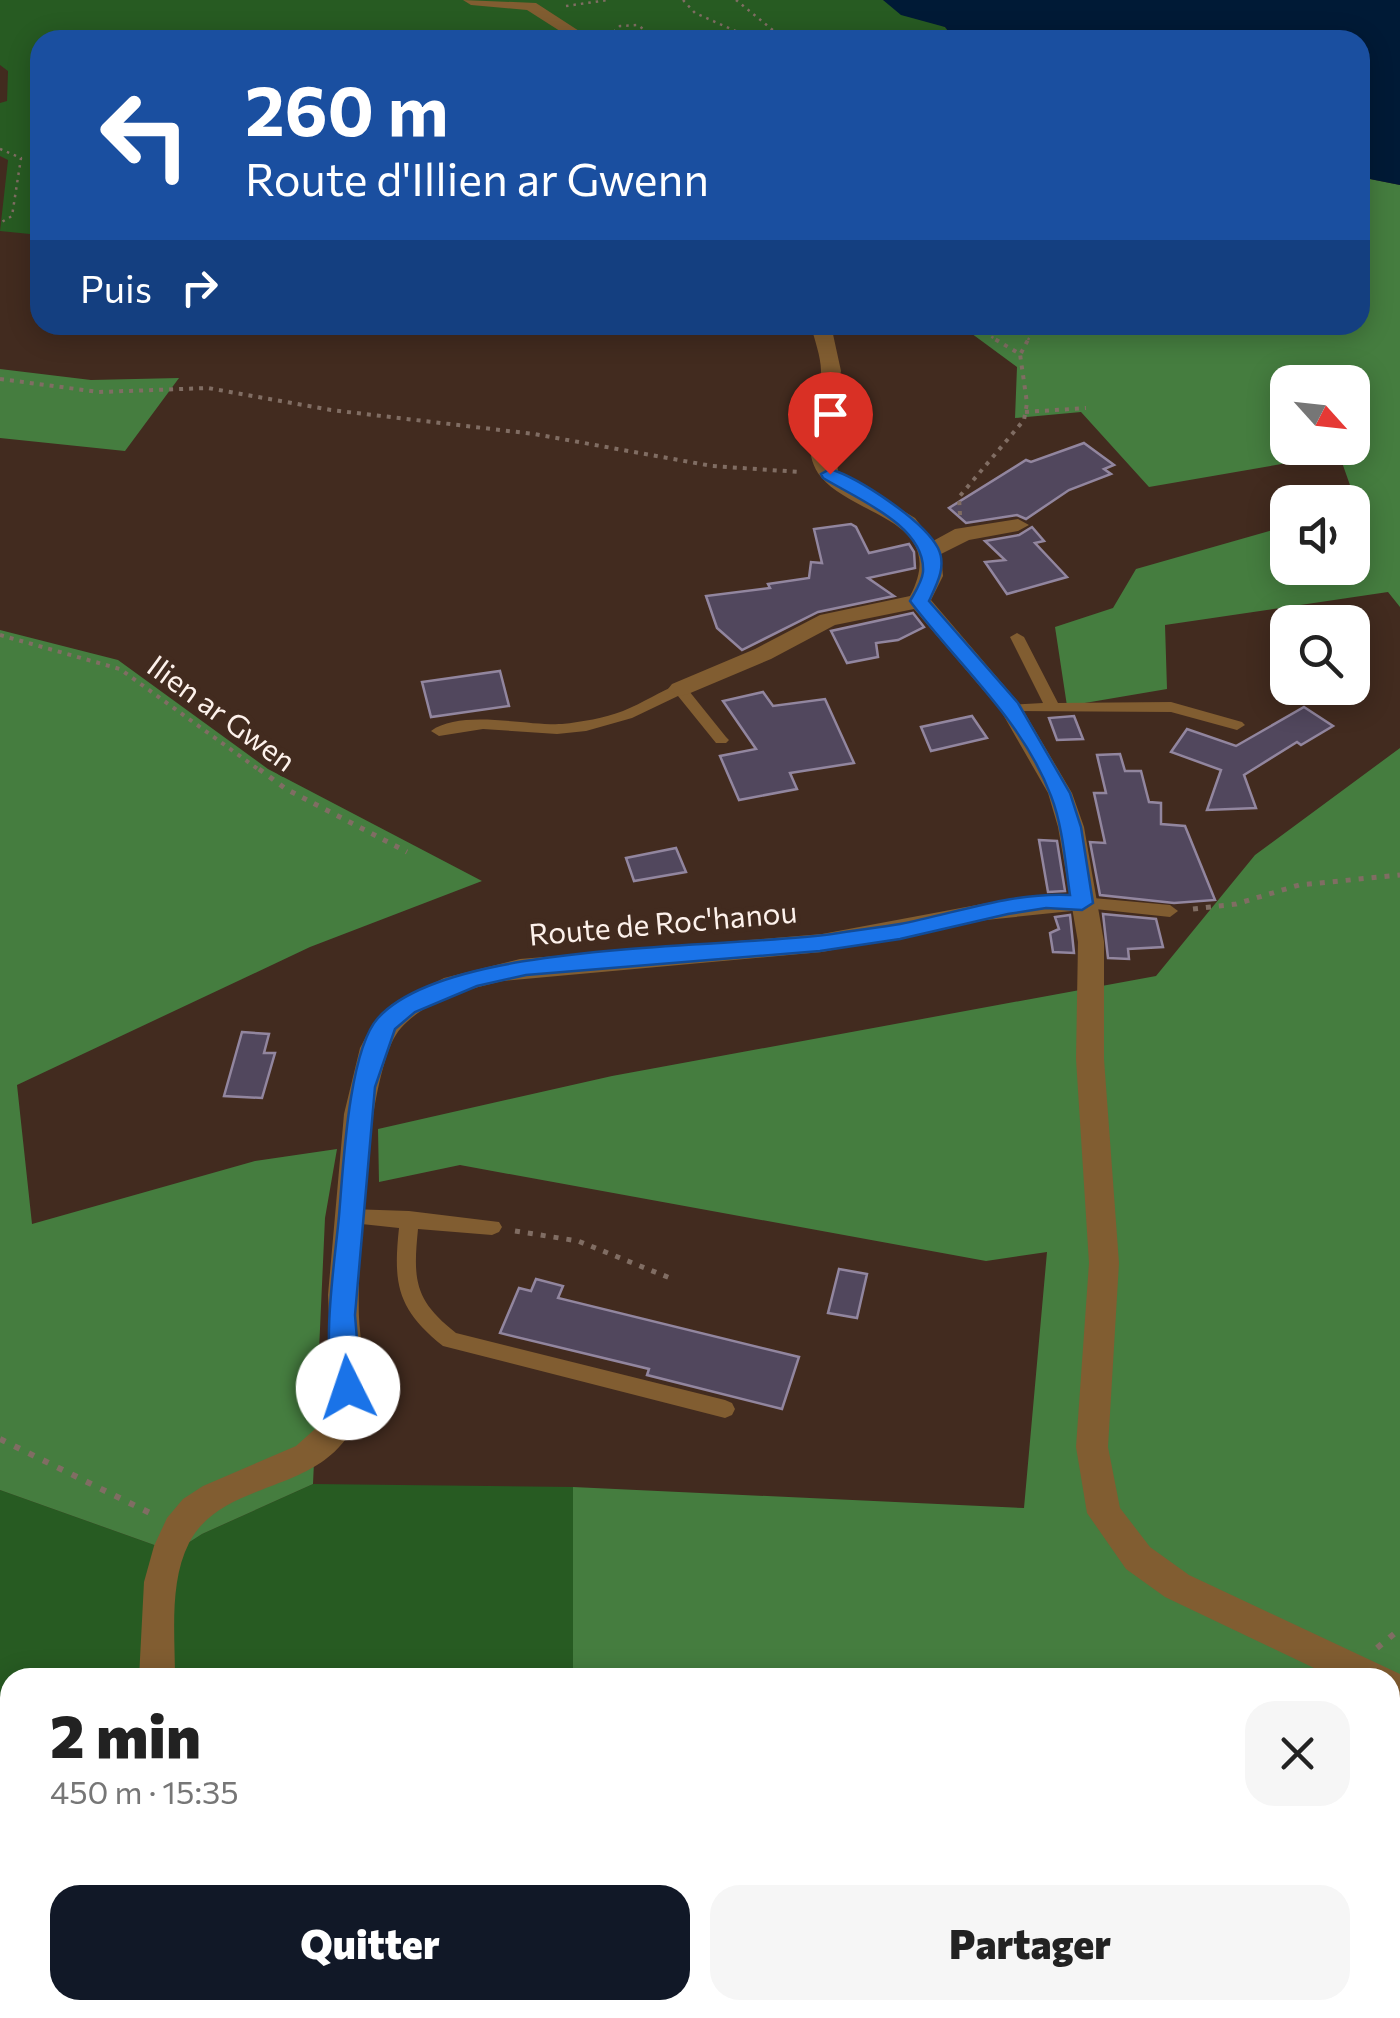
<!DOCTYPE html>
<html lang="fr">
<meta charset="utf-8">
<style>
:root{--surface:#fff;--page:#f6f6f6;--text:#222;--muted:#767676;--accent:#111827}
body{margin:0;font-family:Commissioner,sans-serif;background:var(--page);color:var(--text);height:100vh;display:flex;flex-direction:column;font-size:38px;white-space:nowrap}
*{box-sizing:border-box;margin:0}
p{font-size:32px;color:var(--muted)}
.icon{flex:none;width:55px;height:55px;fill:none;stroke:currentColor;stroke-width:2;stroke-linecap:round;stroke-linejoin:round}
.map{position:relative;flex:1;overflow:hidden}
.details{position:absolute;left:0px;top:1668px;width:1400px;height:352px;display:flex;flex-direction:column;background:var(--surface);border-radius:30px 30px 0 0;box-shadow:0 5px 25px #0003}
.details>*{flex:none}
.guide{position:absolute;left:30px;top:30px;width:1340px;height:305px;border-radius:30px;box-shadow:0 5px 25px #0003;background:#1a4fa0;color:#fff;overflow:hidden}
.needle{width:65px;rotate:117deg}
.fabs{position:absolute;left:1270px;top:365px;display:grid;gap:20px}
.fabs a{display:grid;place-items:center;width:100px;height:100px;border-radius:20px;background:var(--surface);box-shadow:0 5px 25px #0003;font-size:50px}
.pin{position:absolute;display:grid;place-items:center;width:85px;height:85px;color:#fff;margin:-102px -42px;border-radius:50% 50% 50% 0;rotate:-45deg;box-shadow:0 0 10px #0007}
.pin .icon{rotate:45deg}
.me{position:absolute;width:110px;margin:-55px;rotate:356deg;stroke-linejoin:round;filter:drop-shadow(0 0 8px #0008)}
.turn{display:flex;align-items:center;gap:35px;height:210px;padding:0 50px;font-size:45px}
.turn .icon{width:130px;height:130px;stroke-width:2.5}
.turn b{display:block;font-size:70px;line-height:85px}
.then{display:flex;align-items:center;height:95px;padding:0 50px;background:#0003;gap:20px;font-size:38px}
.round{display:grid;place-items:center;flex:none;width:105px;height:105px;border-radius:30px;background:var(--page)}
.summary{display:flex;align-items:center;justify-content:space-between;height:170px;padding:0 50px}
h1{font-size:60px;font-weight:800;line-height:75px}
.primary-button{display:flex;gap:20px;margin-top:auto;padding:20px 50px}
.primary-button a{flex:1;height:115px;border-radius:30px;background:var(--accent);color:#fff;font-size:40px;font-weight:800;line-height:115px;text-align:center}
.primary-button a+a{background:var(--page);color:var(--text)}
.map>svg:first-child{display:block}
.green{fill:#275b22}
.forest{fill:#457d3f;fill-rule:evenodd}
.water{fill:#001a36}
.building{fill:#51475d;stroke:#92869f;stroke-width:2.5}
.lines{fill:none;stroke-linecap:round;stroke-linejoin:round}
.path-far3{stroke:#806d63;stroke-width:2.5;stroke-dasharray:2.5 5;stroke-linecap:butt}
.path-far2{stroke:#806d63;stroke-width:4;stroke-dasharray:4 6;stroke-linecap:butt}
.path-far1{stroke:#806d63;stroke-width:5;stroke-dasharray:5 8;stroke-linecap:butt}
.path{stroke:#806d63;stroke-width:6;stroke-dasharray:6 10;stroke-linecap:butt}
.service{fill:#815d31;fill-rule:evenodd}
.minor{fill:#815d31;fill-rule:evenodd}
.tertiary{fill:#815d31;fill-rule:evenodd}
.route{fill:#1a73e8;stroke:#114b97;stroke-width:2.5}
.labels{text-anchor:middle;stroke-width:10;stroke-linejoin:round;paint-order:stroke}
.street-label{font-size:30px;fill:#fdf1eb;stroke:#422b1f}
</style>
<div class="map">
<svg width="1400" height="2018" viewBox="0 0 1400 2018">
<rect width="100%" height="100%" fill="#422b1f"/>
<g class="green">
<polygon points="0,0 883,0 945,27 955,40 40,40 40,100 33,115 40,117 40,235 0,231 8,160 0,156 0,103 7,101 8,71 0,65"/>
<polygon points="313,1484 573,1487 573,1677 10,1678 10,2010 774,2010 780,2018 0,2018 0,1490 174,1552 202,1534"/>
</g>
<g class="forest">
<path d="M 1360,177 L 1400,185 L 1400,607 L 1388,592 L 1165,625 L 1167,689 L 1067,706 L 1055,627 L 1113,608 L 1136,569 L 1287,526 L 1288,568 L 1352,568 L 1353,507 L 1357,505 L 1339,454 L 1149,487 L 1081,412 L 1015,418 L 1017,367 L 960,325 L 1360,325 ZM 1288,382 L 1352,382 L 1352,448 L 1288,448 Z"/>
<polygon points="0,369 91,380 179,378 125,451 0,438"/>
<polygon points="0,630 118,660 268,769 482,881 310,947 17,1085 32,1224 255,1161 337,1149 325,1218 313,1484 202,1534 174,1552 0,1490"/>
<polygon points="1400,748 1400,2018 780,2018 774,2010 1390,2010 1390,1678 573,1677 573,1487 1024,1508 1047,1252 986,1261 460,1165 379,1182 378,1129 612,1076 1156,976 1255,855"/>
</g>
<polygon class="water" points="883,0 1400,0 1400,185 1360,177 1360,40 955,40 945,27 901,15"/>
<g class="building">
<polygon points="1084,443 1114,465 1104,469 1111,474 1069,490 1026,519 1017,515 966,523 949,508 1026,460 1031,462"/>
<polygon points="851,524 856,527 869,553 909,544 914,552 915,568 868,578 894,596 818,612 742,650 717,628 706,596 770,588 768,584 809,578 811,562 822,563 814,529"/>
<polygon points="1032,527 1044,541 1035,543 1067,577 1007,594 985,562 1005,560 985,541 1019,535"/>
<polygon points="913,613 924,627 898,640 876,643 878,657 847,663 831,631"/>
<polygon points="500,671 509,706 431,717 422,682"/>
<polygon points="763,692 773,706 825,699 854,763 790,773 797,789 739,800 720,756 756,749 723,701"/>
<polygon points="1304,707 1333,726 1301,745 1297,742 1244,775 1256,808 1207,810 1221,770 1171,752 1187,729 1236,746"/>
<polygon points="972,716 987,738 931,751 921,727"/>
<polygon points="1074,716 1083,739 1057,740 1049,718"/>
<polygon points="1120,754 1125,771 1141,771 1149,802 1161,803 1161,824 1185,826 1215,900 1174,903 1100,895 1090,842 1105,843 1094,793 1106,793 1097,755"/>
<polygon points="1039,840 1057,841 1065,891 1048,892"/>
<polygon points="676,848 686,872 634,881 626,858"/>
<polygon points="1103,914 1156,919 1163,947 1128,949 1129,959 1108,958"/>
<polygon points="1070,915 1074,953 1053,952 1050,933 1059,929 1055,917"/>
<polygon points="242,1032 269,1034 264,1053 275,1053 262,1098 224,1096"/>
<polygon points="839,1269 867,1274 857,1318 828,1313"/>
<polygon points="536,1279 563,1286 558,1298 799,1357 782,1409 647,1375 649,1369 500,1333 519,1288 531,1291"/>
</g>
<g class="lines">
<g class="path-far3">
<polyline points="683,0 695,13 756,40"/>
<polyline points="736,0 785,40"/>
<polyline points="566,6 608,0"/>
<polyline points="608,37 620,26 638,25 657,40"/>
<polyline points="0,149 21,158 12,216 0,223"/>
<polyline points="972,325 997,340"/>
<polyline points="1028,340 1036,325"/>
</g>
<g class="path-far2">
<polyline points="1021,353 1029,338"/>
<polyline points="0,379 99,392 208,388 331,410 534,434 712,466 800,472"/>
<polyline points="1025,412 1086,408"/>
<polyline points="960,515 959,497 1024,420 1027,403 1020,354 993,338"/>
<polyline points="0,635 120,669 262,772"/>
</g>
<g class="path-far1">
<polyline points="259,769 286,789 407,852"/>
<polyline points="1193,909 1236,904 1299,885 1400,875"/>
<polyline points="515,1231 578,1241 670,1278"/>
</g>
<g class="path">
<polyline points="0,1439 154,1515"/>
<polyline points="1377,1648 1400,1629"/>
</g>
<g class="service">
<polygon points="1017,633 1024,637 1058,703 1171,702 1242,722 1245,725 1237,730 1171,712 1006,711 1003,708 1006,705 1043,703 1010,637"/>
<path d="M 680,684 L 685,686 L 726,737 L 729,740 L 726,743 L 716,743 L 678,696 L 632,718 L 586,731 L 557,734 L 483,729 L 439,736 L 431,731 C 461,709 526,726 562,724 C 582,722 604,718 623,711 C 643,703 660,691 680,684 Z"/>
<polygon points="1082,897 1170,905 1178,911 1170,917 1076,907 1074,903 1076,899"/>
<path d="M 350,1209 L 409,1211 L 499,1222 L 502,1227 L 499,1232 L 492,1235 L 418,1229 C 413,1280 414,1300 456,1333 L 725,1400 L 732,1403 L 735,1409 L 732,1415 L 725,1418 L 443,1346 C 397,1309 393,1284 399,1228 L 343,1222 L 340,1217 L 343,1212 Z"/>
</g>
<g class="minor">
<polygon points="463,0 536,3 593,40 574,40 527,10 471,5"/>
<path d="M 811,325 L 831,325 L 841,371 L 831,421 L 838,471 L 915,518 L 933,541 L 955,529 L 1018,519 L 1029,525 L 1018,531 L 969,540 L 941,554 L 943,576 L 931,600 L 1019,703 L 1072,793 L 1084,827 L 1104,942 L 1104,1059 L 1119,1263 L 1108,1447 L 1120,1508 L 1150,1547 L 1189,1575 L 1400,1674 L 1400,1710 L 1390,1706 L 1390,1678 L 1335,1678 L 1165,1597 L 1126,1569 L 1087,1513 L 1076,1447 L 1089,1263 L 1076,1059 L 1078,942 L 1058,827 L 1048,793 L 1001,711 L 914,609 L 835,625 L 771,659 L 688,694 L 680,696 L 668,689 L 672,684 L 755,649 L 820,615 L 910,596 C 950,520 854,517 821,477 C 796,447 821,403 821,371 C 821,356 814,339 811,325 Z"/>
</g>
<g class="tertiary">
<path d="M 1082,894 L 1091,897 L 1095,903 L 1091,909 L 986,920 L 822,952 L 503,981 C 468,989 426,1000 401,1028 C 367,1064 357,1263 359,1317 C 360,1346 370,1378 361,1407 C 335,1499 225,1473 189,1543 C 169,1582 175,1635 175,1678 L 139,1678 L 144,1582 L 154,1546 L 167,1518 L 183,1499 L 203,1486 L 296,1446 L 315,1429 L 330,1405 L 332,1381 L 328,1295 L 344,1114 L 360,1048 L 371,1027 L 391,1005 L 444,978 L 520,959 L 822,934 L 1019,897 Z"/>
<polygon points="133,2010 173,2010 174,2018 134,2018"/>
</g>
</g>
<path class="route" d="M 830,469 C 859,478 923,520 938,548 C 947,566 937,584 929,601 L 1018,703 L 1070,793 L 1081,827 L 1093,903 L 1082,910 L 1046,908 L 1008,914 L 900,939 L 820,951 L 526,975 L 477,986 L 415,1012 L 395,1029 L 375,1087 L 355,1315 L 361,1388 L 357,1396 L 348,1400 L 338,1396 C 319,1357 335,1261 339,1216 C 343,1171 348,1051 378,1018 C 448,940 726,949 832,934 C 855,930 877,928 900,924 C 957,913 1012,892 1070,895 C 1065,862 1063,827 1051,796 C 1022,719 958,665 910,601 C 915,592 922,582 923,572 C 926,526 857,499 823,478 L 821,474 Z"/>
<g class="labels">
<g class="street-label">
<text transform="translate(221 714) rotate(36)" y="10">Ilien ar Gwen</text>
<text transform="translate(663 924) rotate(-5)" y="10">Route de Roc'hanou</text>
</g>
</g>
</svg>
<div class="fabs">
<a><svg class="needle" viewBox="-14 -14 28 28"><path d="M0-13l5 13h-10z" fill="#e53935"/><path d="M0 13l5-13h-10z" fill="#767676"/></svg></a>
<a><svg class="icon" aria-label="sound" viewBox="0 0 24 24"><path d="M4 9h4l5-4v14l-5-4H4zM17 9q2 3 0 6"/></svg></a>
<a><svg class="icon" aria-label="search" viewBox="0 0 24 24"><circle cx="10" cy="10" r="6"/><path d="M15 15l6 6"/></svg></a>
</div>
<div class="pin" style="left:830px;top:474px;background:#d93025"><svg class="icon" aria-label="arrive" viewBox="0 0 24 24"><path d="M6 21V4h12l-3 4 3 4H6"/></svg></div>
<svg class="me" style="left:348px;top:1388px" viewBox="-20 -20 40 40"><circle r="19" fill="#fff"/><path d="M0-13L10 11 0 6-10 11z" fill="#1a73e8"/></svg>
<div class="guide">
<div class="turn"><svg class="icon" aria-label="left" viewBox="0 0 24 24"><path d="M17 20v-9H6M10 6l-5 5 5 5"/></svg><div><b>260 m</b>Route d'Illien ar Gwenn</div></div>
<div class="then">Puis<svg class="icon" aria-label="right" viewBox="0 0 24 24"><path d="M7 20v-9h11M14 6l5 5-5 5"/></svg></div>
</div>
<section class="details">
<div class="summary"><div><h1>2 min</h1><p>450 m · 15:35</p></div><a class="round"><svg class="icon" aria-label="close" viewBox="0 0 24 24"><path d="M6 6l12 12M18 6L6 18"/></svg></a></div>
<div class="primary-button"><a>Quitter</a><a>Partager</a></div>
</section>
</div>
